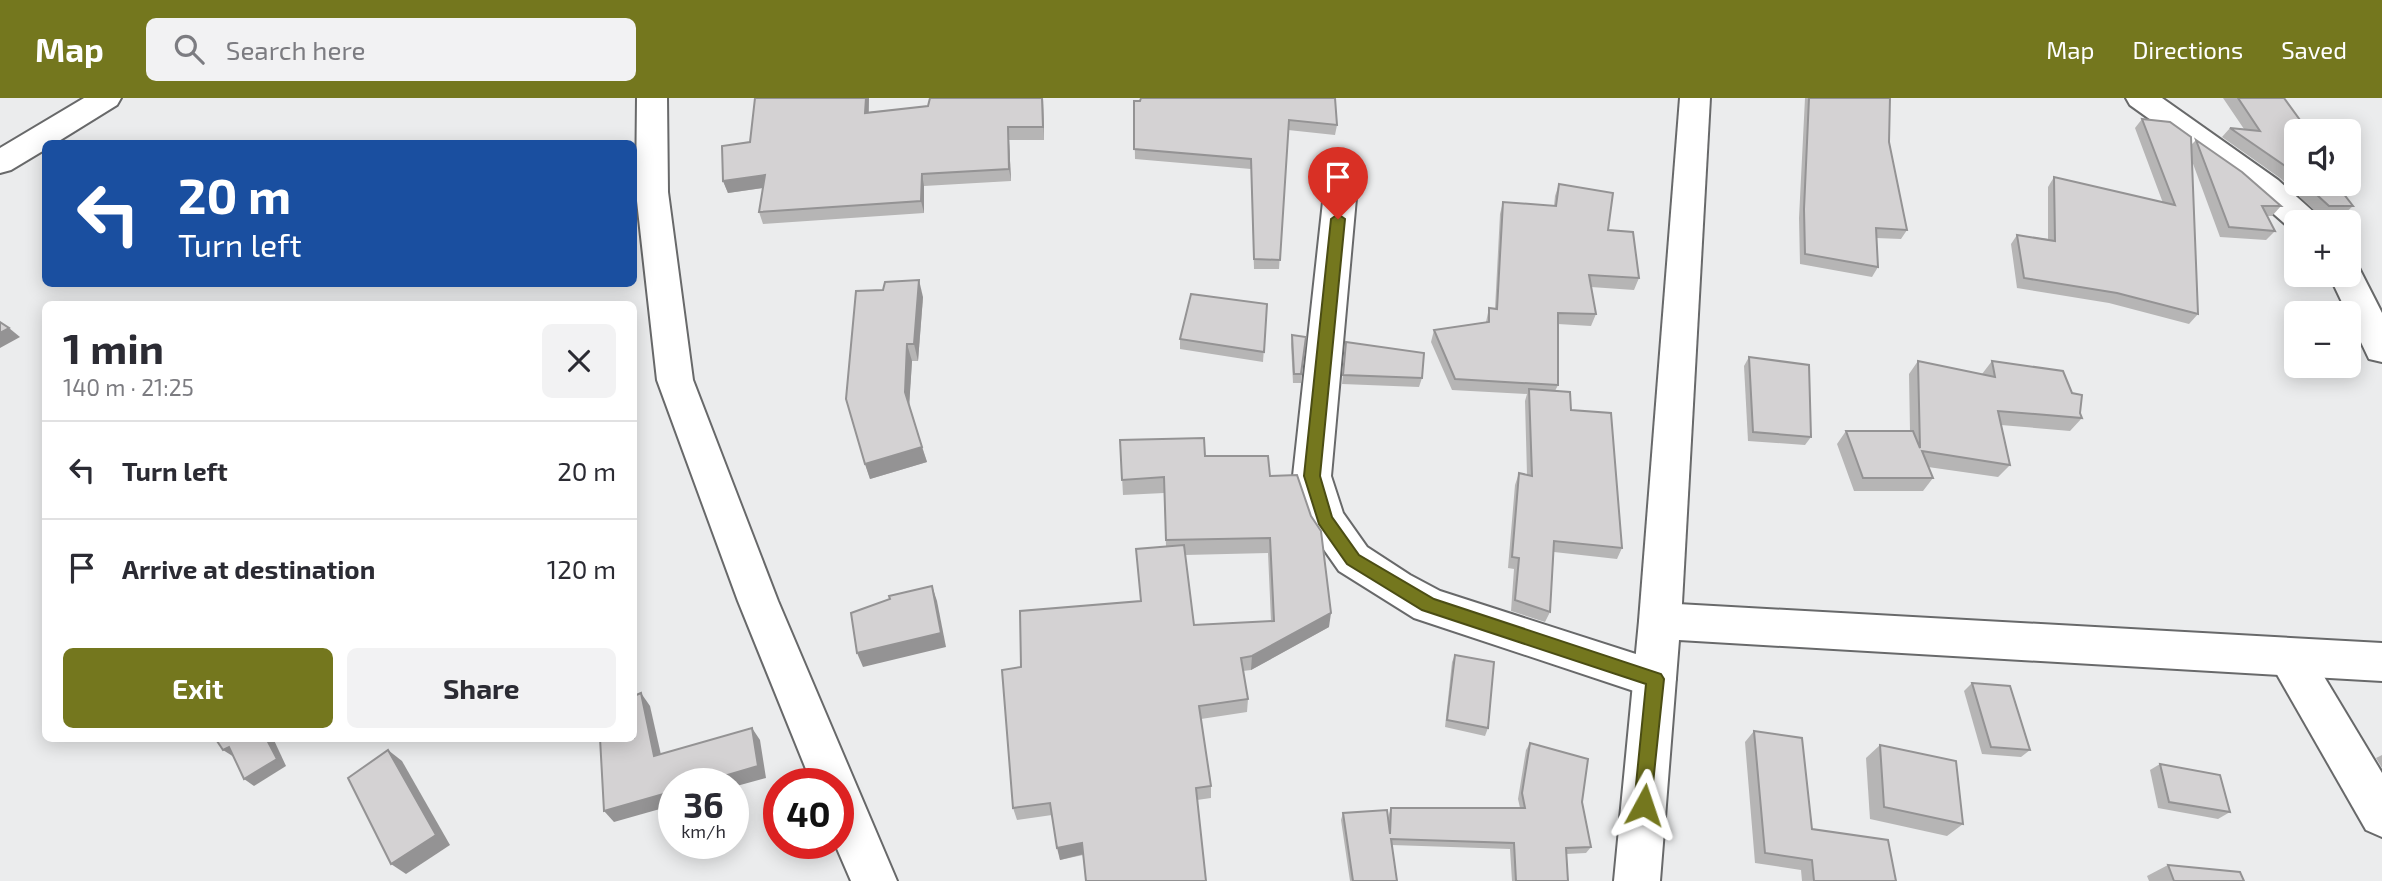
<!DOCTYPE html>
<meta charset="utf-8">
<style>
:root{--surface:#fff;--page:#f2f2f3;--text:#2b2b33;--muted:#7c7c81;--line:#e1e1e2;--accent:#74771e}
body{margin:0;font-family:"Exo 2",sans-serif;background:var(--page);color:var(--text);height:100vh;display:flex;flex-direction:column;font-size:26px;white-space:nowrap}
*{box-sizing:border-box;margin:0}
p{font-size:23px;color:var(--muted)}
.icon{flex:none;width:38px;height:38px;fill:none;stroke:currentColor;stroke-width:2;stroke-linecap:round;stroke-linejoin:round}
.map{position:relative;flex:1;overflow:hidden}
.sheet{position:absolute;left:42px;top:203px;width:595px;height:441px;display:flex;flex-direction:column;background:var(--surface);border-radius:10px;box-shadow:0 4px 18px #0003}
.sheet>*{flex:none}
.guide{position:absolute;left:42px;top:42px;width:595px;height:147px;border-radius:10px;box-shadow:0 4px 18px #0003;background:#1a4fa0;color:#fff;overflow:hidden}
.controls{position:absolute;left:2284px;top:21px;display:grid;gap:14px}
.controls a{display:grid;place-items:center;width:77px;height:77px;border-radius:10px;background:var(--surface);box-shadow:0 4px 18px #0003;font-size:35px}
.speed{position:absolute;left:658px;top:670px;display:flex;gap:14px;font-size:35px;font-weight:700;text-align:center}
.speed>*{display:grid;place-content:center;width:91px;height:91px;border-radius:50%;background:var(--surface);box-shadow:0 4px 18px #0003;line-height:1}
.speed small{font-size:18px;font-weight:400}
.speed .limit{border:10px solid #d22;background:#fff;color:#111}
.pin{position:absolute;display:grid;place-items:center;width:60px;height:60px;color:#fff;margin:-72px -30px;border-radius:50% 50% 50% 0;rotate:-45deg;box-shadow:0 0 7px #0007}
.pin .icon{rotate:45deg}
.me{position:absolute;width:77px;margin:-38px;rotate:5deg;stroke-linejoin:round;filter:drop-shadow(0 0 5px #0008)}
.turn{display:flex;align-items:center;gap:24px;height:147px;padding:0 21px;font-size:32px}
.turn .icon{width:91px;height:91px;stroke-width:2.5}
.turn b{display:block;font-size:49px;line-height:60px}
.round{display:grid;place-items:center;flex:none;width:74px;height:74px;border-radius:10px;background:var(--page)}
.summary{display:flex;align-items:center;justify-content:space-between;height:119px;padding:0 21px}
h1{font-size:42px;font-weight:700;line-height:52px}
.primary-button{display:flex;gap:14px;margin-top:auto;padding:14px 21px}
.primary-button a{flex:1;height:80px;border-radius:10px;background:var(--accent);color:#fff;font-size:28px;font-weight:700;line-height:80px;text-align:center}
.primary-button a+a{background:var(--page);color:var(--text)}
ul{padding:0;list-style:none}
li{display:flex;align-items:center;gap:21px;height:98px;padding:0 21px;border-top:2px solid var(--line)}
li div{flex:1}
li b{display:block;font-size:26px}
li em{font-style:normal}
header{display:flex;align-items:center;gap:42px;box-sizing:border-box;height:98px;padding:0 35px;background:var(--accent);color:#fff}
header strong{font-size:33px}
nav{display:flex;gap:38px;margin-inline-start:auto;font-size:24px}
.search{width:490px;height:63px;background:var(--page);display:flex;align-items:center;gap:18px;box-sizing:border-box;padding:0 24px;border-radius:10px;color:var(--muted);font-size:26px}
.map>svg:first-child{display:block}
.lines{fill:none;stroke-linecap:round;stroke-linejoin:round}
.street-casing{stroke:#68696a;stroke-width:4}
.secondary-casing{stroke:#68696a;stroke-width:4}
.street{fill:#fff;fill-rule:evenodd}
.secondary{fill:#fff;fill-rule:evenodd}
.wall{fill:#b6b5b5;fill-rule:evenodd}
.shaded-wall{fill:#949394}
.building{fill:#d4d2d3;stroke:#949394;stroke-width:2}
.route{fill:#74771e;stroke:#4b4d14;stroke-width:2}
</style>
<header>
<strong>Map</strong>
<div class="search"><svg class="icon" aria-label="search" viewBox="0 0 24 24"><circle cx="10" cy="10" r="6"/><path d="M15 15l6 6"/></svg>Search here</div>
<nav><a>Map</a><a>Directions</a><a>Saved</a></nav>
</header>
<div class="map">
<svg width="2382" height="783" viewBox="0 0 2382 783">
<rect width="100%" height="100%" fill="#ebeced"/>
<g class="lines">
<g class="street-casing">
<g id="street">
<polygon points="84,0 121,0 117,7 54,46 46,46 46,51 11,72 0,75 0,50"/>
<polygon points="1680,0 1710,0 1681,523 1675,536 1660,541 1645,536 1639,523"/>
<polygon points="2126,0 2162,0 2278,82 2316,116 2320,124 2296,124 2296,133 2292,132 2235,82 2130,7"/>
<polygon points="1343,56 1354,59 1359,67 1331,378 1343,415 1367,449 1410,477 1440,493 1670,567 1676,581 1670,595 1655,600 1414,520 1339,473 1311,433 1293,378 1327,67 1332,59"/>
<polygon points="2348,165 2358,168 2382,215 2382,264 2369,261 2329,177 2348,177"/>
<polygon points="2290,541 2305,547 2382,675 2382,739 2366,732 2275,573 2269,560 2275,547"/>
</g>
</g>
<g class="secondary-casing">
<g id="secondary">
<polygon points="637,0 667,0 668,94 693,282 778,503 897,783 851,783 835,746 838,746 838,686 812,686 738,503 657,282 636,94"/>
<polygon points="1660,505 2382,545 2382,583 1679,542 1660,783 1614,783 1639,523 1645,510"/>
</g>
</g>
<use href="#street" class="street"/>
<use href="#secondary" class="secondary"/>
</g>
<g class="wall">
<polygon points="869,0 869,14 928,8 930,0 1043,0 1044,42 1009,42 1011,83 924,88 924,115 763,126 759,114 763,90 728,95 723,83 750,44"/>
<polygon points="1805,0 1890,0 1889,44 1907,132 1901,141 1876,140 1878,169 1872,179 1800,166 1799,120"/>
<polygon points="2223,0 2284,0 2296,33 2296,86 2336,86 2353,108 2343,117 2320,118 2280,80 2222,39 2230,30 2244,31"/>
<polygon points="1134,3 1337,27 1335,37 1288,32 1279,171 1254,171 1251,71 1135,61"/>
<polygon points="2142,21 2191,47 2196,42 2281,108 2272,118 2267,118 2275,133 2266,142 2220,139 2192,63 2198,216 2189,226 2109,205 2017,190 2011,146 2017,137 2048,141 2048,89 2054,79 2163,105 2135,30"/>
<polygon points="1559,86 1608,132 1639,180 1634,192 1591,189 1596,216 1591,228 1558,226 1558,287 1555,293 1571,312 1622,450 1617,461 1554,454 1550,514 1545,524 1511,513 1514,471 1508,470 1515,387 1519,375 1527,377 1525,303 1527,296 1452,292 1431,244 1434,232 1486,224 1489,210 1495,211 1500,116 1503,104 1554,108 1555,98"/>
<polygon points="923,199 918,263 912,263 909,308 927,364 870,381 865,366"/>
<polygon points="1267,206 1263,264 1180,251 1180,241"/>
<polygon points="1292,237 1306,239 1301,285 1293,285 1291,246"/>
<polygon points="1345,254 1422,280 1419,289 1342,286"/>
<polygon points="1749,259 1811,339 1805,347 1748,343 1744,268"/>
<polygon points="1918,263 1982,276 1992,263 2080,315 2082,320 2070,333 2001,327 2010,367 1998,379 1928,369 1933,380 1923,393 1854,393 1837,346 1846,333 1910,333 1909,276"/>
<path d="M 1120,342 L 1205,358 L 1270,378 L 1329,529 L 1251,572 L 1243,573 L 1248,601 L 1247,614 L 1201,621 L 1211,688 L 1211,700 L 1197,702 L 1083,757 L 1060,762 L 1052,717 L 1017,722 L 1013,710 L 1021,569 L 1141,503 L 1166,448 L 1164,395 L 1123,397 ZM 1268,455 L 1271,523 L 1194,527 L 1185,457 Z"/>
<polygon points="1455,557 1488,630 1485,638 1445,629 1452,564"/>
<polygon points="1972,585 2030,652 2021,659 1982,656 1964,593"/>
<polygon points="1754,633 1812,731 1896,783 1802,783 1801,772 1755,765 1745,644"/>
<polygon points="1530,645 1582,704 1591,749 1586,755 1566,756 1568,783 1512,783 1510,751 1392,747 1397,783 1350,783 1341,722 1343,715 1388,723 1389,716 1391,710 1520,710 1518,701 1526,652"/>
<polygon points="1880,647 1963,726 1947,738 1870,721 1866,660"/>
<polygon points="2382,657 2382,670 2376,660"/>
<polygon points="2160,666 2230,714 2218,721 2158,710 2150,672"/>
<polygon points="2168,767 2244,783 2149,783 2147,778"/>
</g>
<g class="shaded-wall">
<polygon points="866,0 869,0 868,27 865,15"/>
<polygon points="1042,0 1043,0 1044,42 1043,29"/>
<polygon points="1008,29 1009,42 1011,83 1009,71"/>
<polygon points="922,76 924,88 924,115 921,103"/>
<polygon points="765,77 769,89 728,95 723,83"/>
<polygon points="919,182 923,199 918,263 914,246"/>
<polygon points="9,230 20,239 0,250 0,235"/>
<polygon points="907,246 912,263 909,310 905,294"/>
<polygon points="922,349 927,364 870,381 865,366"/>
<polygon points="932,488 937,503 946,549 863,569 857,555"/>
<polygon points="1331,515 1329,529 1251,572 1252,558"/>
<polygon points="641,595 650,608 664,670 654,658"/>
<polygon points="752,630 760,642 766,680 733,689 733,686 697,686"/>
<polygon points="266,640 273,640 286,668 254,688 244,681"/>
<polygon points="229,649 234,659 223,652"/>
<polygon points="388,652 402,663 450,747 406,776 391,766"/>
<polygon points="674,693 674,707 614,724 604,713"/>
<polygon points="1082,745 1084,756 1060,762 1057,750"/>
</g>
<g class="building">
<polygon points="755,0 866,0 865,15 928,8 930,0 1042,0 1043,29 1008,29 1009,71 922,76 921,103 759,114 765,77 723,83 722,48 750,44"/>
<polygon points="1141,0 1335,0 1337,27 1289,22 1280,162 1254,161 1251,61 1134,51 1134,3 1140,3"/>
<polygon points="1809,0 1890,0 1889,44 1907,132 1876,130 1878,169 1805,156 1804,111"/>
<polygon points="2238,0 2284,0 2308,33 2296,33 2296,78 2288,70 2230,30 2260,33"/>
<polygon points="2142,21 2170,24 2191,39 2198,216 2117,195 2024,180 2017,137 2055,143 2054,79 2175,107"/>
<polygon points="2196,42 2242,74 2281,108 2262,108 2275,133 2229,129"/>
<polygon points="1559,86 1613,95 1608,132 1633,134 1639,180 1589,177 1596,216 1558,215 1558,287 1455,281 1434,232 1489,224 1489,210 1497,211 1503,104 1556,108"/>
<polygon points="2305,86 2336,86 2353,108 2329,108"/>
<polygon points="919,182 914,246 907,246 905,294 922,349 865,366 846,301 856,193 883,192 885,184"/>
<polygon points="1191,196 1267,206 1264,254 1180,241"/>
<polygon points="0,224 9,230 0,235"/>
<polygon points="1292,237 1306,239 1301,276 1294,276"/>
<polygon points="1346,244 1424,255 1422,280 1343,277"/>
<polygon points="1749,259 1809,267 1811,339 1753,334"/>
<polygon points="1918,263 1995,279 1992,263 2063,273 2072,295 2082,297 2080,315 2082,320 1998,313 2010,367 1922,353 1933,380 1863,380 1846,333 1913,333 1920,350"/>
<polygon points="1529,291 1570,294 1571,312 1611,315 1622,450 1554,443 1550,514 1515,502 1519,460 1512,459 1519,375 1532,378"/>
<polygon points="1204,340 1205,358 1268,358 1270,378 1297,377 1311,418 1321,433 1331,515 1252,558 1241,560 1248,601 1199,608 1211,688 1196,690 1206,783 1086,783 1082,745 1057,750 1050,705 1013,710 1002,572 1021,569 1020,513 1141,503 1136,451 1184,447 1194,527 1274,523 1270,440 1166,442 1164,379 1122,382 1120,342"/>
<polygon points="932,488 941,535 857,555 851,515 890,501 889,498"/>
<polygon points="1455,557 1494,564 1488,630 1447,622"/>
<polygon points="1972,585 2010,588 2030,652 1991,649"/>
<polygon points="641,595 654,658 752,630 758,668 697,686 674,686 674,693 604,713 600,640 634,640 634,598"/>
<polygon points="1754,633 1802,640 1812,731 1888,742 1896,783 1814,783 1812,762 1765,755"/>
<polygon points="215,640 266,640 277,661 244,681 229,649 223,652"/>
<polygon points="1530,645 1588,661 1582,704 1591,749 1566,750 1568,783 1516,783 1514,745 1391,741 1397,783 1353,783 1343,715 1387,712 1390,736 1391,710 1525,710 1522,695"/>
<polygon points="1880,647 1956,663 1963,726 1884,709"/>
<polygon points="388,652 436,737 391,766 348,680"/>
<polygon points="2160,666 2220,677 2230,714 2169,704"/>
<polygon points="2168,767 2240,774 2244,783 2174,783"/>
</g>
<polygon class="route" points="1338,116 1345,121 1320,378 1332,419 1359,457 1434,501 1661,576 1664,581 1650,714 1644,716 1637,714 1634,707 1646,586 1422,512 1347,466 1319,426 1304,378 1331,121"/>
</svg>
<div class="controls">
<a><svg class="icon" aria-label="sound" viewBox="0 0 24 24"><path d="M4 9h4l5-4v14l-5-4H4zM17 9q2 3 0 6"/></svg></a>
<a>+</a>
<a>−</a>
</div>
<div class="speed"><div>36<small>km/h</small></div><div class="limit">40</div></div>
<div class="pin" style="left:1338px;top:121px;background:#d93025"><svg class="icon" aria-label="arrive" viewBox="0 0 24 24"><path d="M6 21V4h12l-3 4 3 4H6"/></svg></div>
<svg class="me" style="left:1644px;top:707px" viewBox="-20 -20 40 40"><path d="M0-17L14 15 0 8-14 15z" fill="#74771e" stroke="#fff" stroke-width="4"/></svg>
<div class="guide">
<div class="turn"><svg class="icon" aria-label="left" viewBox="0 0 24 24"><path d="M17 20v-9H6M10 6l-5 5 5 5"/></svg><div><b>20 m</b>Turn left</div></div>
</div>
<section class="sheet">
<div class="summary"><div><h1>1 min</h1><p>140 m · 21:25</p></div><a class="round"><svg class="icon" aria-label="close" viewBox="0 0 24 24"><path d="M6 6l12 12M18 6L6 18"/></svg></a></div>
<ul>
<li><svg class="icon" aria-label="left" viewBox="0 0 24 24"><path d="M17 20v-9H6M10 6l-5 5 5 5"/></svg><div><b>Turn left</b></div><em>20 m</em></li>
<li><svg class="icon" aria-label="arrive" viewBox="0 0 24 24"><path d="M6 21V4h12l-3 4 3 4H6"/></svg><div><b>Arrive at destination</b></div><em>120 m</em></li>
</ul>
<div class="primary-button"><a>Exit</a><a>Share</a></div>
</section>
</div>
